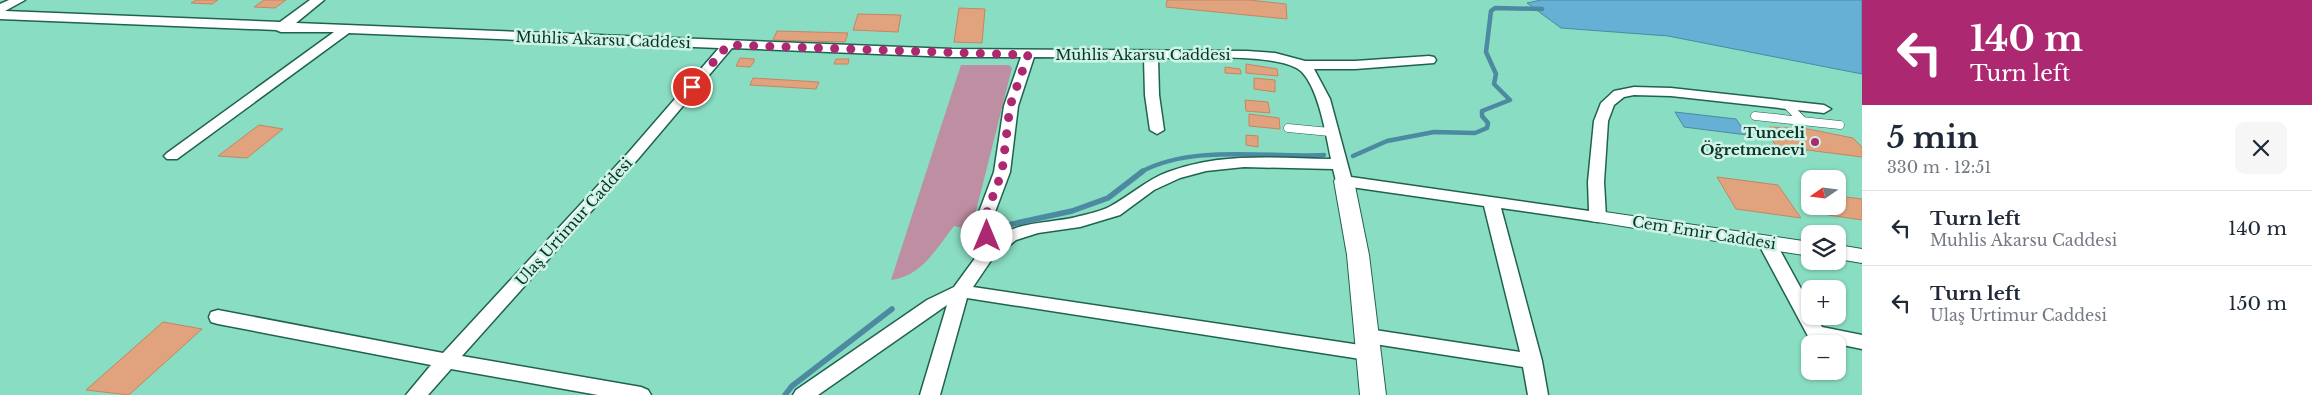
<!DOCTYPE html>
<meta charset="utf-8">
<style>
:root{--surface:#fff;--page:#f6f6f7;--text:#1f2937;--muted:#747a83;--line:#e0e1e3}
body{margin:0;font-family:"Libre Baskerville",serif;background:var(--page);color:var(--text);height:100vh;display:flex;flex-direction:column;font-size:19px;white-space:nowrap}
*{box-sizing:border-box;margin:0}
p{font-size:16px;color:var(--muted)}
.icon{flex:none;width:28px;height:28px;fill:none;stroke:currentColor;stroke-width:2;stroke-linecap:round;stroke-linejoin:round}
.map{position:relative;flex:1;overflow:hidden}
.panel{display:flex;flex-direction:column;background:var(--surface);width:450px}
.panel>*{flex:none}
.top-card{background:#ac2871;color:#fff;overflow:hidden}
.needle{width:32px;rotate:256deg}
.tools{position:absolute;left:1801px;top:170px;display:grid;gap:10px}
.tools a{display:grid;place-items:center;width:45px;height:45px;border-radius:10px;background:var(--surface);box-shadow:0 1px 4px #0004;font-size:25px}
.pin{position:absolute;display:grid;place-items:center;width:42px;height:42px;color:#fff;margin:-21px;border:2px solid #fff;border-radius:50%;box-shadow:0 1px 5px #0007}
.me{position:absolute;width:55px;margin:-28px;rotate:0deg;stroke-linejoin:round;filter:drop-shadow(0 0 4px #0008)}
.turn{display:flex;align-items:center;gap:18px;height:105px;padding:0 25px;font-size:22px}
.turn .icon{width:65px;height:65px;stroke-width:2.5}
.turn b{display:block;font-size:35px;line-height:42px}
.round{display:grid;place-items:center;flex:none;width:52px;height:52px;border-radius:10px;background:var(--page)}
.overview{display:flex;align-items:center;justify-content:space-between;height:85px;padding:0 25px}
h1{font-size:30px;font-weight:700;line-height:38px}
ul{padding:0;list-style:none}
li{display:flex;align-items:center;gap:15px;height:75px;padding:0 25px;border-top:1px solid var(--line)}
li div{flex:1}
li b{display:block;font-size:19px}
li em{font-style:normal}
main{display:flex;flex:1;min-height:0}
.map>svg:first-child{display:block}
.green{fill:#be8ea2}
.water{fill:#67b0d5;stroke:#4c8aa1}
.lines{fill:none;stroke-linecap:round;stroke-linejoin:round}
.stream-far1{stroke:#4c8aa1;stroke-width:4.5}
.stream{stroke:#4c8aa1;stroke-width:5.5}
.building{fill:#e1a37d;stroke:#c38661}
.service-casing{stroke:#206250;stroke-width:9}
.minor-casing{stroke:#206250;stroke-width:3}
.tertiary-casing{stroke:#206250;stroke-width:2}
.service{stroke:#fff;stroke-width:8}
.minor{fill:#fff;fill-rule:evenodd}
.tertiary{fill:#fff;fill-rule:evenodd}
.route{stroke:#ac2871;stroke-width:9;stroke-dasharray:0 16.2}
.poi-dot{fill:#ac2871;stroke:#cdf4e6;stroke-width:2}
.labels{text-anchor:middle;stroke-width:5;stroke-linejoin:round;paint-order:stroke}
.street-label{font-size:15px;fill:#0c3127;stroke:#cdf4e6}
.poi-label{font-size:15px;font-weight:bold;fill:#0c3127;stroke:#cdf4e6;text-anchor:end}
</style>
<main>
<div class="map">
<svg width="1862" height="395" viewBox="0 0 1862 395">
<rect width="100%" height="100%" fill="#89ddc2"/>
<path class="green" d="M 961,65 L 1009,65 L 1012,68 L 975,215 L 967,229 L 954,226 C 936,249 922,276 891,280 Z"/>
<g class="water">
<polygon points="1541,0 1862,0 1862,74 1668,36 1561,28 1527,3"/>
<polygon points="1675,112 1736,119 1747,135 1684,127"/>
</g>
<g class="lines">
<g class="stream-far1">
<polyline points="1353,156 1387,141 1434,132 1475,133 1487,128 1488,123 1482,116 1482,111 1510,100 1494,84 1496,74 1486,52 1491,11 1495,8 1542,9"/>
<path d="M 1141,172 C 1191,144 1268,158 1324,155"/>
</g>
<g class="stream">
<polyline points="1003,226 1072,211 1108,198 1143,171"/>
<polyline points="785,395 792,386 892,309"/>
</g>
</g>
<g class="building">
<polygon points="196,0 218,0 212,4 191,3"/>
<polygon points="264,0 286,0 275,8 254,7"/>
<polygon points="1167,0 1249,0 1286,4 1287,19 1166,7"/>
<polygon points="959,8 985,9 982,43 954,42"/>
<polygon points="858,14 901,15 898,32 853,30"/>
<polygon points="777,31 848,33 845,42 773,40"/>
<polygon points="740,58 754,59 754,62 750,67 736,66"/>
<polygon points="836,59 849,59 848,64 834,64"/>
<polygon points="1246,64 1277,69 1278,76 1246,73"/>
<polygon points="1225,67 1240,69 1241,74 1225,73"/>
<polygon points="753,78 819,82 816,89 750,85"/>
<polygon points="1254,78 1275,80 1275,92 1254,89"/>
<polygon points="1245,100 1268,102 1270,113 1246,111"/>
<polygon points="1249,114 1279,118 1280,129 1249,126"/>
<polygon points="259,125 283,129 247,158 218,156"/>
<polygon points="1769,127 1808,129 1853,138 1862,147 1862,157 1776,146 1769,135 1776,136"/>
<polygon points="1246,135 1258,136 1258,147 1246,145"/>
<polygon points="1717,177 1778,185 1801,218 1736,209"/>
<polygon points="1838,196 1862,199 1862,220 1828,215 1821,206 1838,206"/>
<polygon points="163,322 202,329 129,395 86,390"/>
</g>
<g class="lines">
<g class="service-casing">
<g id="service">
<polyline points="1787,105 1803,121"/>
<polyline points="1755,116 1840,125"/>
<polyline points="1288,128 1330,132"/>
</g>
</g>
<g class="minor-casing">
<g id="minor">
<path d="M 9,0 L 25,0 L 5,11 L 280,22 L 310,0 L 324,0 L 296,23 L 952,49 L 1247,51 L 1275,53 L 1305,61 L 1355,61 L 1429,56 L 1434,57 L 1436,60 L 1434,63 L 1355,69 L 1314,69 L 1330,99 L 1351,177 L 1589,211 L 1588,182 L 1594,121 L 1601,103 L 1614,91 L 1634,87 L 1671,88 L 1824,105 L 1831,109 L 1824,113 L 1671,96 L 1634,95 L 1624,97 L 1614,105 L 1608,121 L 1604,182 L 1606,217 L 1604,221 L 1598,222 L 1501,208 L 1542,361 L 1548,395 L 1528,395 L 1523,367 L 1368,343 L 1361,341 L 1358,336 L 1361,331 L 1368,329 L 1520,352 L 1484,206 L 1344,186 L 1336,181 L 1333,169 L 1244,167 L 1206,171 L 1180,178 L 1154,190 L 1120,215 L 1080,227 L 1038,233 L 1016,240 L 992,259 L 973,287 L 1367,346 L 1374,348 L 1377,353 L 1374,358 L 1367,360 L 967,298 L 940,395 L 920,395 L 947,305 L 818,395 L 793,395 L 796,390 L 927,300 L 954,287 L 981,250 L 976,220 L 994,172 L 1004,106 L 1021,57 L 952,57 L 732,48 L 638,159 L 462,356 L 641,387 L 648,390 L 651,395 L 598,395 L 451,369 L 428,395 L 406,395 L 431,365 L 218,324 L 211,322 L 209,317 L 211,312 L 218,310 L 443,353 L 628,153 L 719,48 L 349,33 L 177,159 L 167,159 L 164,156 L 167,153 L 334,32 L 281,32 L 276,30 L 0,19 L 0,4 ZM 1034,57 L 1144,58 L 1145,95 L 1150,130 L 1157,134 L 1164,130 L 1159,95 L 1158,58 C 1188,58 1282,52 1302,72 C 1319,90 1326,135 1331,159 C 1277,158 1220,152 1168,172 C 1146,180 1130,196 1109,207 C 1101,211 1089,214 1080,216 C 1052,224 1020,220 996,238 L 992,220 L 1010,172 L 1018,106 Z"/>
<polygon points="1767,238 1773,239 1776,243 1810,305 1810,316 1816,316 1822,327 1862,335 1862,349 1809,338 1758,243 1761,239"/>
</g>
</g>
<g class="tertiary-casing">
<g id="tertiary">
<polygon points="1344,175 1351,177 1354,181 1369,255 1386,395 1360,395 1347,255 1334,181 1337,177"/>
<polygon points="1598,211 1810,242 1810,256 1591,221 1588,217 1591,213"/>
<polygon points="1838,245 1862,249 1862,263 1838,259"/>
</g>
</g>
<use href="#service" class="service"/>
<use href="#minor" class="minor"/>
<use href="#tertiary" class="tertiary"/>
</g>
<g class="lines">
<polyline class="route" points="692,87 728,45 1028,55 1010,106 1002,172 984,220 987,236"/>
</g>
<circle class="poi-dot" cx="1815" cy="142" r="5"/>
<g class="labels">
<g class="street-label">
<text transform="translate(603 40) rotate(2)" y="5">Muhlis Akarsu Caddesi</text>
<text x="1143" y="60">Muhlis Akarsu Caddesi</text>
<text transform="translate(574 222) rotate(-48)" y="5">Ulaş Urtimur Caddesi</text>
<text transform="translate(1704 233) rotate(9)" y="5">Cem Emir Caddesi</text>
</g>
<g class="poi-label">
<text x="1805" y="138">Tunceli<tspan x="1805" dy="17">Öğretmenevi</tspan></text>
</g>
</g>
</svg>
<div class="tools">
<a><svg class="needle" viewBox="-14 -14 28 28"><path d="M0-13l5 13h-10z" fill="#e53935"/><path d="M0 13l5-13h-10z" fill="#747a83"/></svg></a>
<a><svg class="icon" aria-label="layers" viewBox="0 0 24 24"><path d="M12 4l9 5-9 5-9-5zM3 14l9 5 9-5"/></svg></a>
<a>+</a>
<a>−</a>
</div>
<div class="pin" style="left:692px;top:87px;background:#d93025"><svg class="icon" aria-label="arrive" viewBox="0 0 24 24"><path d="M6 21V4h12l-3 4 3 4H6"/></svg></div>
<svg class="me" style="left:987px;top:236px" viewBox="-20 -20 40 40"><circle r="19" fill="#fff"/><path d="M0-13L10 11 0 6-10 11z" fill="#ac2871"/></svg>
</div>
<section class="panel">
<div class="top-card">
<div class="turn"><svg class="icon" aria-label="left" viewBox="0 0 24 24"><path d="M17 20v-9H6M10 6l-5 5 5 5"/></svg><div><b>140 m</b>Turn left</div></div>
</div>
<div class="overview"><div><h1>5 min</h1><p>330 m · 12:51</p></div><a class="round"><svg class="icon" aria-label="close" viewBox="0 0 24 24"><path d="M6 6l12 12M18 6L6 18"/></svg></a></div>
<ul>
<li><svg class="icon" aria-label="left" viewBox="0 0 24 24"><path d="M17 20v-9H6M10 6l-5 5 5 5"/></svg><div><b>Turn left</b><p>Muhlis Akarsu Caddesi</p></div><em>140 m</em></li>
<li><svg class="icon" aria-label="left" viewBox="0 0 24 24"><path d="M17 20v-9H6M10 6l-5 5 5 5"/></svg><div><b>Turn left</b><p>Ulaş Urtimur Caddesi</p></div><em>150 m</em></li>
</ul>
</section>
</main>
